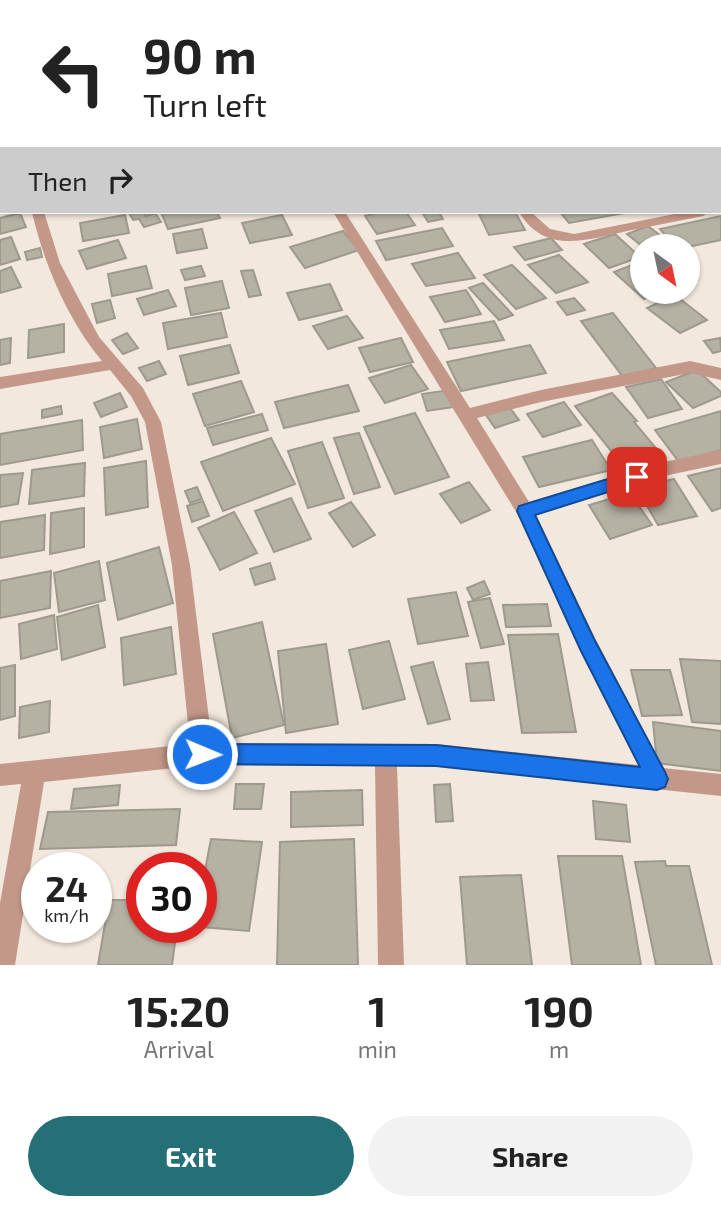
<!DOCTYPE html>
<style>
:root{--surface:#fff;--page:#f2f2f2;--text:#222;--muted:#767676;--accent:#256f77}
body{margin:0;font-family:"Exo 2",sans-serif;background:var(--page);color:var(--text);height:100vh;display:flex;flex-direction:column;font-size:26px;white-space:nowrap}
*{box-sizing:border-box;margin:0}
p{font-size:23px;color:var(--muted)}
.icon{flex:none;width:38px;height:38px;fill:none;stroke:currentColor;stroke-width:2;stroke-linecap:round;stroke-linejoin:round}
.map{position:relative;height:965px;overflow:hidden}
.sheet{display:flex;flex-direction:column;background:var(--surface);flex:1}
.sheet>*{flex:none}
.guide{position:absolute;left:0px;top:0px;width:721px;height:214px;box-shadow:0 2px 5px #0004;background:#fff;color:var(--text);overflow:hidden}
.needle{width:46px;rotate:147deg}
.tools{position:absolute;left:630px;top:234px;display:grid;gap:14px}
.tools a{display:grid;place-items:center;width:70px;height:70px;border-radius:50%;background:var(--surface);box-shadow:0 2px 5px #0004;font-size:35px}
.speed{position:absolute;left:21px;top:852px;display:flex;gap:14px;font-size:35px;font-weight:700;text-align:center}
.speed>*{display:grid;place-content:center;width:91px;height:91px;border-radius:50%;background:var(--surface);box-shadow:0 2px 5px #0004;line-height:1}
.speed small{font-size:18px;font-weight:400}
.speed .limit{border:10px solid #d22;background:#fff;color:#111}
.pin{position:absolute;display:grid;place-items:center;width:60px;height:60px;color:#fff;margin:-30px;border-radius:14px;box-shadow:0 4px 10px #0006}
.me{position:absolute;width:77px;margin:-38px;rotate:91deg;stroke-linejoin:round;filter:drop-shadow(0 0 5px #0008)}
.turn{display:flex;align-items:center;gap:24px;height:147px;padding:0 28px;font-size:32px}
.turn .icon{width:91px;height:91px;stroke-width:2.5}
.turn b{display:block;font-size:49px;line-height:60px}
.then{display:flex;align-items:center;height:66px;padding:0 28px;background:#0003;gap:14px;font-size:26px}
.eta{display:flex;justify-content:space-evenly;align-items:center;height:119px;text-align:center}
.eta b{font-size:42px;font-weight:700;line-height:49px}
.cta{display:flex;gap:14px;margin-top:auto;padding:14px 28px}
.cta a{flex:1;height:80px;border-radius:42px;background:var(--accent);color:#fff;font-size:28px;font-weight:700;line-height:80px;text-align:center}
.cta a+a{background:var(--page);color:var(--text)}
.map>svg:first-child{display:block}
.building{fill:#b5b2a4;stroke:#9d9a8d;stroke-width:2}
.lines{fill:none;stroke-linecap:round;stroke-linejoin:round}
.minor{fill:#c49888;fill-rule:evenodd}
.route{fill:#1a73e8;stroke:#114b97;stroke-width:2}
</style>
<div class="map">
<svg width="721" height="965" viewBox="0 0 721 965">
<rect width="100%" height="100%" fill="#f3e8dd"/>
<g class="building">
<polygon points="144,212 146,216 155,213 161,222 144,227 139,219 133,220 129,213"/>
<polygon points="161,212 217,212 220,218 168,229"/>
<polygon points="381,212 406,212 415,225 377,234 365,216"/>
<polygon points="422,212 439,212 443,219 428,222"/>
<polygon points="478,212 515,212 525,230 489,235"/>
<polygon points="560,212 625,212 625,213 569,223"/>
<polygon points="20,213 26,227 0,234 0,218"/>
<polygon points="125,215 129,233 83,241 80,223"/>
<polygon points="282,215 292,235 250,243 242,223"/>
<polygon points="721,216 721,240 688,247 676,247 660,229"/>
<polygon points="648,226 674,246 643,247 627,234"/>
<polygon points="442,228 453,246 386,260 376,241"/>
<polygon points="202,229 207,248 177,253 173,234"/>
<polygon points="343,231 359,250 305,268 290,247"/>
<polygon points="615,234 640,257 609,268 584,244"/>
<polygon points="11,237 20,259 0,265 0,240"/>
<polygon points="551,238 562,250 525,260 514,247"/>
<polygon points="118,240 126,258 87,269 79,251"/>
<polygon points="40,248 42,257 27,260 25,252"/>
<polygon points="458,253 475,278 426,286 412,264"/>
<polygon points="559,255 588,282 556,293 528,265"/>
<polygon points="642,261 642,292 660,292 644,299 614,272"/>
<polygon points="512,265 546,298 516,309 484,275"/>
<polygon points="146,266 152,288 112,296 108,274"/>
<polygon points="201,266 205,276 185,280 181,270"/>
<polygon points="11,267 21,287 0,293 0,271"/>
<polygon points="253,270 261,295 249,297 241,271"/>
<polygon points="222,281 229,308 191,315 185,288"/>
<polygon points="483,283 513,315 499,320 469,288"/>
<polygon points="330,284 342,310 299,320 287,293"/>
<polygon points="168,290 176,306 144,315 137,299"/>
<polygon points="466,290 481,314 445,322 430,297"/>
<polygon points="675,295 707,320 680,333 647,308"/>
<polygon points="574,298 585,310 567,315 557,302"/>
<polygon points="110,300 115,318 97,323 92,304"/>
<polygon points="221,313 227,337 168,349 163,323"/>
<polygon points="613,313 656,368 623,377 581,321"/>
<polygon points="347,316 363,338 328,349 313,326"/>
<polygon points="494,321 504,340 449,349 440,330"/>
<polygon points="64,324 64,352 28,358 29,330"/>
<polygon points="127,333 138,348 123,354 112,340"/>
<polygon points="11,338 10,363 0,365 0,340"/>
<polygon points="401,338 413,362 370,372 359,348"/>
<polygon points="720,338 721,351 713,353 704,341"/>
<polygon points="230,345 239,373 188,385 180,356"/>
<polygon points="530,345 546,373 461,391 447,362"/>
<polygon points="159,361 166,374 147,381 139,368"/>
<polygon points="411,365 428,389 385,403 369,378"/>
<polygon points="697,370 721,392 721,396 693,408 666,382"/>
<polygon points="661,379 682,409 648,418 626,387"/>
<polygon points="241,381 254,412 205,426 193,394"/>
<polygon points="348,385 359,411 284,428 275,402"/>
<polygon points="449,390 454,407 427,411 422,394"/>
<polygon points="120,393 127,407 101,417 94,403"/>
<polygon points="612,393 637,421 634,422 660,453 624,467 575,406"/>
<polygon points="564,402 581,425 543,437 527,414"/>
<polygon points="61,406 62,414 42,418 42,410"/>
<polygon points="510,408 519,420 495,428 486,415"/>
<polygon points="721,411 721,450 679,462 655,430"/>
<polygon points="415,413 449,477 395,494 364,427"/>
<polygon points="262,414 268,430 213,445 207,428"/>
<polygon points="137,419 142,449 104,458 100,427"/>
<polygon points="82,420 83,450 0,465 0,434"/>
<polygon points="359,433 380,487 354,494 334,438"/>
<polygon points="271,438 295,484 223,511 201,462"/>
<polygon points="592,440 611,470 539,487 523,457"/>
<polygon points="322,442 344,498 308,508 288,451"/>
<polygon points="146,461 148,507 106,515 104,468"/>
<polygon points="85,463 84,496 29,504 32,470"/>
<polygon points="721,468 721,508 712,511 688,476"/>
<polygon points="23,473 18,504 0,507 0,475"/>
<polygon points="674,479 697,516 658,525 637,488"/>
<polygon points="469,482 490,510 461,523 440,494"/>
<polygon points="197,487 202,499 190,503 185,491"/>
<polygon points="630,493 652,525 610,539 589,505"/>
<polygon points="291,498 311,539 274,552 255,511"/>
<polygon points="203,501 209,516 192,522 187,506"/>
<polygon points="351,502 375,535 353,547 329,513"/>
<polygon points="84,508 84,547 50,554 51,513"/>
<polygon points="234,512 257,553 220,570 198,528"/>
<polygon points="45,515 44,550 0,558 0,522"/>
<polygon points="159,547 173,603 118,620 107,563"/>
<polygon points="99,561 105,600 59,612 54,573"/>
<polygon points="270,563 275,579 255,585 250,569"/>
<polygon points="51,571 50,608 0,618 0,581"/>
<polygon points="484,581 490,594 473,600 467,588"/>
<polygon points="456,592 468,636 418,644 408,599"/>
<polygon points="490,598 504,644 481,648 468,602"/>
<polygon points="547,604 551,626 506,627 503,605"/>
<polygon points="98,605 105,647 62,660 57,617"/>
<polygon points="54,615 57,649 21,659 19,624"/>
<polygon points="262,622 284,725 232,738 213,634"/>
<polygon points="171,627 176,674 124,685 121,638"/>
<polygon points="558,634 576,732 522,733 508,635"/>
<polygon points="389,641 405,699 363,709 349,650"/>
<polygon points="326,644 338,724 286,733 278,651"/>
<polygon points="680,659 721,661 721,724 692,722"/>
<polygon points="433,662 450,719 428,724 411,667"/>
<polygon points="488,662 494,700 471,701 466,664"/>
<polygon points="15,665 15,716 0,720 0,668"/>
<polygon points="631,670 670,670 682,715 642,716"/>
<polygon points="50,701 49,732 19,738 20,707"/>
<polygon points="653,722 721,731 721,771 657,763"/>
<polygon points="236,784 264,784 261,809 234,809"/>
<polygon points="450,784 453,821 436,822 434,785"/>
<polygon points="120,785 118,805 71,809 74,789"/>
<polygon points="362,790 363,825 291,827 291,792"/>
<polygon points="593,801 626,805 630,842 596,839"/>
<polygon points="180,809 176,845 40,849 48,812"/>
<polygon points="211,839 262,842 249,931 201,927 201,891"/>
<polygon points="354,839 358,965 277,965 280,842"/>
<polygon points="558,856 622,856 641,965 572,965"/>
<polygon points="665,861 666,866 689,866 712,965 656,965 635,862"/>
<polygon points="521,875 532,965 467,965 460,877"/>
<polygon points="109,900 142,900 142,928 177,928 172,965 98,965"/>
</g>
<g class="lines">
<g class="minor">
<polygon points="141,0 151,0 152,2 142,2"/>
<polygon points="219,0 229,0 230,2 220,2"/>
<polygon points="390,0 400,0 401,2 391,2"/>
<polygon points="544,0 554,0 555,2 545,2"/>
<polygon points="0,15 2,16 2,26 0,25"/>
<polygon points="719,169 721,170 721,178 719,177"/>
<polygon points="721,203 721,211 719,212"/>
<path d="M 32,212 L 44,212 L 60,263 L 99,337 L 143,388 L 161,422 L 190,565 L 212,743 L 436,744 L 638,765 L 581,652 L 518,515 L 333,212 L 345,212 L 470,408 L 541,390 L 690,361 L 721,368 L 721,380 L 690,373 L 541,402 L 477,418 L 529,502 L 659,463 L 721,450 L 721,464 L 659,477 L 536,515 L 595,638 L 663,768 L 721,774 L 721,796 L 436,766 L 397,766 L 404,965 L 378,965 L 375,766 L 202,765 L 44,782 L 15,965 L 0,965 L 0,903 L 21,784 L 0,786 L 0,764 L 190,744 L 172,565 L 145,422 L 131,396 L 110,370 L 0,389 L 0,377 L 102,361 C 67,319 44,264 32,212 Z"/>
<path d="M 519,212 L 531,212 L 550,229 L 574,234 L 685,212 L 709,212 L 703,216 C 678,221 653,226 627,231 C 586,240 545,255 519,212 Z"/>
</g>
</g>
<polygon class="route" points="637,470 643,472 645,477 643,481 535,515 594,639 665,772 668,779 665,787 657,790 436,766 202,764 195,761 192,754 195,747 202,744 436,745 640,767 581,651 517,511 519,506"/>
</svg>
<div class="tools">
<a><svg class="needle" viewBox="-14 -14 28 28"><path d="M0-13l5 13h-10z" fill="#e53935"/><path d="M0 13l5-13h-10z" fill="#767676"/></svg></a>
</div>
<div class="speed"><div>24<small>km/h</small></div><div class="limit">30</div></div>
<div class="pin" style="left:637px;top:477px;background:#d93025"><svg class="icon" aria-label="arrive" viewBox="0 0 24 24"><path d="M6 21V4h12l-3 4 3 4H6"/></svg></div>
<svg class="me" style="left:202px;top:754px" viewBox="-20 -20 40 40"><circle r="17" fill="#1a73e8" stroke="#fff" stroke-width="3"/><path d="M0-11L8 9 0 5-8 9z" fill="#fff"/></svg>
<div class="guide">
<div class="turn"><svg class="icon" aria-label="left" viewBox="0 0 24 24"><path d="M17 20v-9H6M10 6l-5 5 5 5"/></svg><div><b>90 m</b>Turn left</div></div>
<div class="then">Then<svg class="icon" aria-label="right" viewBox="0 0 24 24"><path d="M7 20v-9h11M14 6l5 5-5 5"/></svg></div>
</div>
</div>
<section class="sheet">
<div class="eta">
<div><b>15:20</b><p>Arrival</p></div>
<div><b>1</b><p>min</p></div>
<div><b>190</b><p>m</p></div>
</div>
<div class="cta"><a>Exit</a><a>Share</a></div>
</section>
